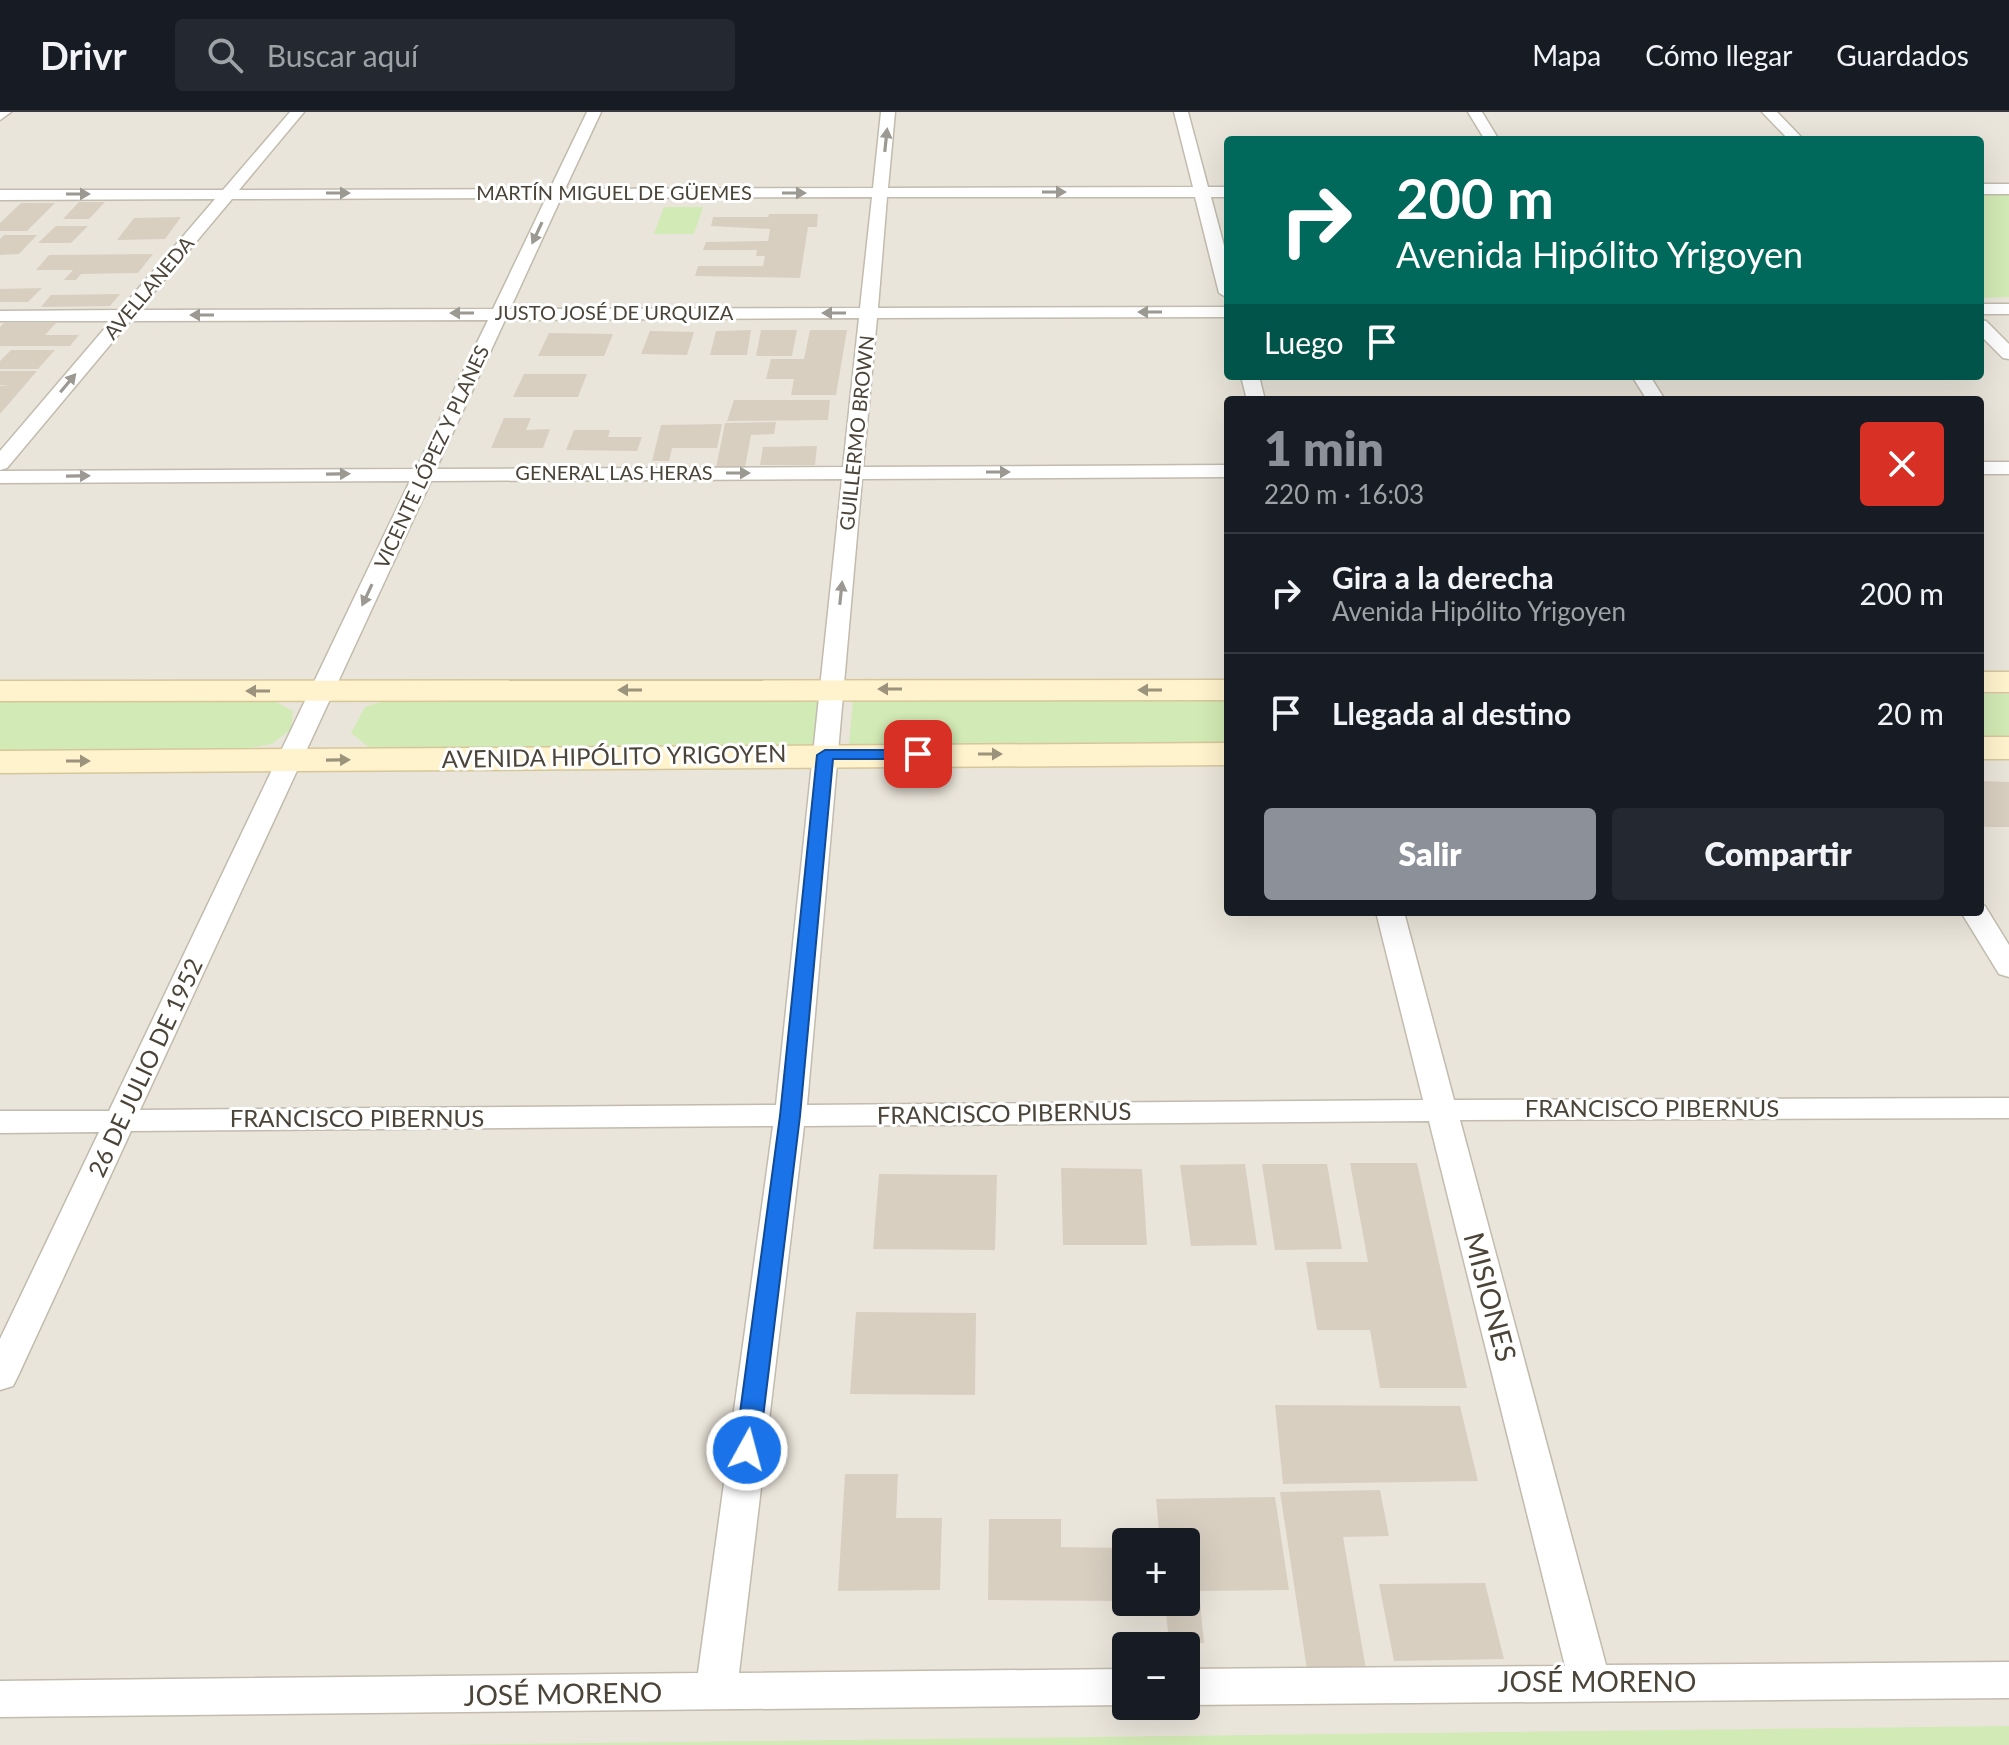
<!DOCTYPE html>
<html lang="es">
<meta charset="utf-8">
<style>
:root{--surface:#171b24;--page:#242831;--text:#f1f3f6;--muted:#9ea1a6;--line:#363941;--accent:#8c9099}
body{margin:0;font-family:Lato,sans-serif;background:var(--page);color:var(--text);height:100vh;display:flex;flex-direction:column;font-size:30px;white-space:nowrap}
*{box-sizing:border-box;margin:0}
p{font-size:26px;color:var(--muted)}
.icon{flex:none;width:44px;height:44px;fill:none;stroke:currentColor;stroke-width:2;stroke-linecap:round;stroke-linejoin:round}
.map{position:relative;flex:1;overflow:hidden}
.side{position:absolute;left:1224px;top:284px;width:760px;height:520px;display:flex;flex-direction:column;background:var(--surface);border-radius:8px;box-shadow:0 8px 32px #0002}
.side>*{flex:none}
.hud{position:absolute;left:1224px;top:24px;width:760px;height:244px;border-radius:8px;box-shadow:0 8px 32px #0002;background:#00695c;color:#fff;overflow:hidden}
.fabs{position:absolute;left:1112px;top:1416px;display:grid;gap:16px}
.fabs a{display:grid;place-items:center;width:88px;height:88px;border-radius:8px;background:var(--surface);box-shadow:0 8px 32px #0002;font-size:40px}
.pin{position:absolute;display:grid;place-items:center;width:68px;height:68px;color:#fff;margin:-34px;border-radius:16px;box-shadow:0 4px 12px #0006}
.me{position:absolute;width:88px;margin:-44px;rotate:7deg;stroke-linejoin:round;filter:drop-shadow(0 0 6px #0008)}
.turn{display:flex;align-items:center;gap:28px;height:168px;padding:0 40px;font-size:36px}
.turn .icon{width:104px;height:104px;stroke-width:2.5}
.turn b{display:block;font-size:56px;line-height:68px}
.then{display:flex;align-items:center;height:76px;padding:0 40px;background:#0003;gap:16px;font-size:30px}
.round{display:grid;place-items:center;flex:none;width:84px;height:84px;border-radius:8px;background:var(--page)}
.headline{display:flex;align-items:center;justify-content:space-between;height:136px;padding:0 40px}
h1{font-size:48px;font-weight:800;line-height:60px;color:var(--accent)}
.action{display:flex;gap:16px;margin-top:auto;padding:16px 40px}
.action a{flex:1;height:92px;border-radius:8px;background:var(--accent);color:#fff;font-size:32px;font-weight:800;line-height:92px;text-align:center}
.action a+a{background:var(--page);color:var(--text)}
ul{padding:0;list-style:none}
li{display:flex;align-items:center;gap:24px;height:120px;padding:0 40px;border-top:2px solid var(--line)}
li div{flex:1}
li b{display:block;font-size:30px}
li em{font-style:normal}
header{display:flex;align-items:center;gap:48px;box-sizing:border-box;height:112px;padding:0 40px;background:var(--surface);border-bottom:2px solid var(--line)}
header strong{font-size:38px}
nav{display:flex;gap:44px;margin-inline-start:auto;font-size:28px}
.search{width:560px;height:72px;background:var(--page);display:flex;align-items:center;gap:20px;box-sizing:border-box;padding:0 28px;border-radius:8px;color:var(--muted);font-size:30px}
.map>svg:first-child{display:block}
.residential{fill:#eae5da;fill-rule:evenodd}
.green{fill:#d2eab5}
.building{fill:#d8cfc1}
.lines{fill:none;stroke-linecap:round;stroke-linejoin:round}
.minor-casing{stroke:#c2bbae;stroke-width:3}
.secondary-casing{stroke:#d6c79b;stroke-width:3}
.minor{fill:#fff;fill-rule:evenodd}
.secondary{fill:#fff3cd;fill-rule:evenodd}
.oneway{fill:#9c9892}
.oneway2{fill:#9c937c}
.route{fill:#1a73e8;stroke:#114b97;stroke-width:2}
.labels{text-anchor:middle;stroke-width:6;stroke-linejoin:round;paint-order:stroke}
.far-street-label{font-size:20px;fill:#4b4439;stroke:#fff}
.street-label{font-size:24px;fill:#4b4439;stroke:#fff}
.near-street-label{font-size:28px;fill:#4b4439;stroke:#fff}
</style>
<header>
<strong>Drivr</strong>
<div class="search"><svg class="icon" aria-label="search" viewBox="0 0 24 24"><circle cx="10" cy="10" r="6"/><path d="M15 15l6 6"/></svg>Buscar aquí</div>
<nav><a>Mapa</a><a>Cómo llegar</a><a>Guardados</a></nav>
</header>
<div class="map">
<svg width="2009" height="1633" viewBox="0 0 2009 1633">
<rect width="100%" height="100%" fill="#f6f3ec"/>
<path class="residential" d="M 0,0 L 2009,0 L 2009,1633 L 0,1633 ZM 1228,28 L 1980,28 L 1980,264 L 1228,264 ZM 1228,288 L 1980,288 L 1980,800 L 1228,800 ZM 1126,1430 L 1186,1430 L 1186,1490 L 1126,1490 ZM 1126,1534 L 1186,1534 L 1186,1594 L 1126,1594 Z"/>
<g class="green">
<polygon points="1980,81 2009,81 2009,185 1980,186"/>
<polygon points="664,95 703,95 694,122 654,122"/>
<rect x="1980" y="582" width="29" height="43"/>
<polygon points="393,586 820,586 816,633 371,637 351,621 365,595"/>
<polygon points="1228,587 1228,632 849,633 853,588"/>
<polygon points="0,589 274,589 293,599 291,617 272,632 229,640 0,642"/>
<polygon points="2009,1614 2009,1633 421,1633"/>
</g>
<g class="building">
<polygon points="79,90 105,90 89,107 63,107"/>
<polygon points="21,91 55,91 27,119 0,119 0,111"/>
<polygon points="769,102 818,102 817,115 808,115 800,166 695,164 698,154 763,154 765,144 756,144 757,138 703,138 706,130 768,129 770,117 711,114 713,105 768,105"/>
<polygon points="181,105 165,127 117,128 134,106"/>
<polygon points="56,114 88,114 71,131 38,131"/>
<polygon points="4,123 37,123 19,142 0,143 0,127"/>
<polygon points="153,142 138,161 81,162 76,168 64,168 73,158 36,158 49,143"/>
<polygon points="42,176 28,190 0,190 0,177"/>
<polygon points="120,182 110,194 41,195 51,183"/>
<polygon points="4,211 56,211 45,223 79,223 70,234 0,234 0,215"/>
<polygon points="751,218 747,243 710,243 716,219"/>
<polygon points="761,218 797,218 792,244 756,244"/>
<polygon points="810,218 847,218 836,283 791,283 794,267 766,267 771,247 804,247"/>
<polygon points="650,219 694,220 687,243 641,242"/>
<polygon points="549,221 613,222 604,244 538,244"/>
<polygon points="11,238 55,238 38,257 0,257 0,249"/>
<polygon points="0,259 37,259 0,302 0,274 9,273 0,273"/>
<polygon points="524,262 587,262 578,285 513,285"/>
<polygon points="734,288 830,288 828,308 727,309"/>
<polygon points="504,306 531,306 526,318 550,317 543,336 491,336"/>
<polygon points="776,310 774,322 751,323 745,355 716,356 725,311"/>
<polygon points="722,312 717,336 672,336 669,349 652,349 661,313"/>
<polygon points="574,318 610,318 608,325 642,325 637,339 566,338"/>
<polygon points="817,334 815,353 760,353 763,335"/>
<polygon points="1980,669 2009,670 2009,715 1985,715 1980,707"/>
<polygon points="1350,1051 1417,1051 1467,1276 1380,1276 1370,1218 1317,1218 1306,1150 1368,1150"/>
<polygon points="1245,1052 1257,1133 1191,1134 1180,1053"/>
<polygon points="1262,1052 1327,1052 1342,1137 1275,1138"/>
<polygon points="1061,1056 1142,1057 1147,1133 1063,1133"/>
<polygon points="879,1062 997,1063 995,1138 873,1137"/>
<polygon points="856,1200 976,1201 975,1283 850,1282"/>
<polygon points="1275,1293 1460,1294 1478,1369 1283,1372"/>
<polygon points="845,1362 898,1362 896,1406 942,1406 940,1478 838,1479"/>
<polygon points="1380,1378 1389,1424 1343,1425 1366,1557 1307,1558 1280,1380"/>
<polygon points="1275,1385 1289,1478 1199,1479 1204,1531 1169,1531 1165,1490 1186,1490 1186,1430 1160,1430 1156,1387"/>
<polygon points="989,1407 1061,1407 1061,1435 1126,1436 1126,1489 988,1488"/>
<polygon points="1485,1471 1504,1547 1394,1549 1379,1472"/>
</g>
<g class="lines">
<g class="minor-casing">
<g id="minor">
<polygon points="0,0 11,0 0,8"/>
<path d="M 290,0 L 304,0 L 239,78 L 550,77 L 587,0 L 601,0 L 565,77 L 873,76 L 881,0 L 895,0 L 888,76 L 1193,75 L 1174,0 L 1188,0 L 1208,75 L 1228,75 L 1228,85 L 1211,85 L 1228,149 L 1228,186 L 1219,181 L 1195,85 L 887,85 L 878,196 L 1228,195 L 1228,205 L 877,206 L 863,355 L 1228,353 L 1228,365 L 862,367 L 807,993 L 1423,988 L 1376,800 L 1404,800 L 1454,988 L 2009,986 L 2009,1006 L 1460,1008 L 1606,1553 L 2009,1550 L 2009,1586 L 1186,1593 L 1186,1557 L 1565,1554 L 1429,1009 L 804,1014 L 739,1561 L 1126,1557 L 1126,1593 L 0,1605 L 0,1569 L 698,1561 L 773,1014 L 131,1019 L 18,1264 L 13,1274 L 0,1278 L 0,1227 L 99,1020 L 0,1021 L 0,999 L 109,999 L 410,369 L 0,371 L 0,359 L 416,357 L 488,208 L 130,209 L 7,356 L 0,358 L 0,339 L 111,209 L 0,209 L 0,199 L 120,198 L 215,87 L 0,88 L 0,78 L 223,78 ZM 872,85 L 860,196 L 510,197 L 561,86 ZM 546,86 L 493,197 L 139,198 L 232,87 ZM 859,206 L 843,355 L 436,357 L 505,208 ZM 842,367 L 776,993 L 140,998 L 431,369 Z"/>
<polygon points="1468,0 1482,0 1499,28 1485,28"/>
<polygon points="1762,0 1777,0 1804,28 1789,28"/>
<rect x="1980" y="72" width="29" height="10"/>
<rect x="1980" y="192" width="29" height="10"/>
<polygon points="1980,208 1986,209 2009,232 2009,247 2003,246 1980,223"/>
<polygon points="1241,264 1259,264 1265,288 1247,288"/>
<polygon points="1632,264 1650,264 1665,288 1647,288"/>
<rect x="1980" y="350" width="29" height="12"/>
<polygon points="1980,793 1985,794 2009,833 2009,865 1999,862 1961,800 1980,800"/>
</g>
</g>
<g class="secondary-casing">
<g id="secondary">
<rect x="1980" y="560" width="29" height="20"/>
<polygon points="1228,568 1228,588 0,589 0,569"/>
<rect x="1980" y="625" width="29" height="22"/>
<polygon points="1228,631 1228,653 0,661 0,639"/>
</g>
</g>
<use href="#minor" class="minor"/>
<use href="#secondary" class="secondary"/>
</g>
<defs><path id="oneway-solid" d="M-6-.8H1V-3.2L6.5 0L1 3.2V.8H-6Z" transform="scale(2)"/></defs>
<g class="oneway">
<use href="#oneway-solid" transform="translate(886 28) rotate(-84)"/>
<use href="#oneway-solid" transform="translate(1054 80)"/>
<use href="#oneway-solid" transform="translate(338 81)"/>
<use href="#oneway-solid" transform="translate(794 81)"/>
<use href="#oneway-solid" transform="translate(78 82)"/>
<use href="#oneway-solid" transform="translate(537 121) rotate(115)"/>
<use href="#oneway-solid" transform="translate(1150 200) rotate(180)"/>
<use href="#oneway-solid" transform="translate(462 201) rotate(180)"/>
<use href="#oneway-solid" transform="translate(834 201) rotate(-180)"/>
<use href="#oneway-solid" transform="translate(202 203) rotate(180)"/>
<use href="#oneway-solid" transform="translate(68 271) rotate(-50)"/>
<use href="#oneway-solid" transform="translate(998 360)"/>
<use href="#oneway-solid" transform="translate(738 361)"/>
<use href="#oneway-solid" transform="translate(338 362) rotate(-1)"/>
<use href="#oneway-solid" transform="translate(78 364) rotate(-1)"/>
<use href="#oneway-solid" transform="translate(841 481) rotate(-84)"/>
<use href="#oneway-solid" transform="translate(367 483) rotate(115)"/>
</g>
<g class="oneway2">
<use href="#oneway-solid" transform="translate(890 577) rotate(-180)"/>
<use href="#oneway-solid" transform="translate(630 578) rotate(180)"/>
<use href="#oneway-solid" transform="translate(1150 578) rotate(-180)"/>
<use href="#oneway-solid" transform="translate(258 579) rotate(180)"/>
<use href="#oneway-solid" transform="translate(990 642)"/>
<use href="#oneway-solid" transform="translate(338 648) rotate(-1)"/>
<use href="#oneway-solid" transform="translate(78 649)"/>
</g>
<polygon class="route" points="825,638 918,638 926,642 918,647 833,647 800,1004 759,1338 755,1344 747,1347 739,1344 735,1338 780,1004 817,643"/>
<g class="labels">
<g class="far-street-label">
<text x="614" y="88">MARTÍN MIGUEL DE GÜEMES</text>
<text transform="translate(149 176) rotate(-50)" y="7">AVELLANEDA</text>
<text x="614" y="208">JUSTO JOSÉ DE URQUIZA</text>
<text transform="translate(857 321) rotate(-84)" y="7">GUILLERMO BROWN</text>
<text transform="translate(432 345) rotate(-65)" y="7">VICENTE LÓPEZ Y PLANES</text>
<text x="614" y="368">GENERAL LAS HERAS</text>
</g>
<g class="street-label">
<text transform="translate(614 645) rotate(-1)" y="8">AVENIDA HIPÓLITO YRIGOYEN</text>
<text transform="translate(146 956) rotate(-65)" y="8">26 DE JULIO DE 1952</text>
<text x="1652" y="1005">FRANCISCO PIBERNUS</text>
<text transform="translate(1004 1002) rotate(-1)" y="8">FRANCISCO PIBERNUS</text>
<text x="357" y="1015">FRANCISCO PIBERNUS</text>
</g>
<g class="near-street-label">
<text transform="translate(1490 1185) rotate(75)" y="10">MISIONES</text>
<text x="1597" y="1580">JOSÉ MORENO</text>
<text transform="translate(563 1582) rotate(-1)" y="10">JOSÉ MORENO</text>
</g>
</g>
</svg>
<div class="fabs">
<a>+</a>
<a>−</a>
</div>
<div class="pin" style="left:918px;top:642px;background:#d93025"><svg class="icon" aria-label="arrive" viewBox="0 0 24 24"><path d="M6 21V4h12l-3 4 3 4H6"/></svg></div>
<svg class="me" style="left:747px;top:1338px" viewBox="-20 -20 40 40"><circle r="17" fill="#1a73e8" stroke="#fff" stroke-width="3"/><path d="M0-11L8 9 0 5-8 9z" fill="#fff"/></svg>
<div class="hud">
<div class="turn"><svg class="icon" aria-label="right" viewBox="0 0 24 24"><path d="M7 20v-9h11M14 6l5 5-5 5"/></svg><div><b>200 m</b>Avenida Hipólito Yrigoyen</div></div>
<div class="then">Luego<svg class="icon" aria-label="arrive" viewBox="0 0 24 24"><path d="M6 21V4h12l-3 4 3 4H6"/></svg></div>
</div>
<section class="side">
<div class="headline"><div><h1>1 min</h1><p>220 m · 16:03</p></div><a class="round" style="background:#d93025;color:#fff"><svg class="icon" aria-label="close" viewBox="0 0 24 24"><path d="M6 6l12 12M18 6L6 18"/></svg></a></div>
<ul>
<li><svg class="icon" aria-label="right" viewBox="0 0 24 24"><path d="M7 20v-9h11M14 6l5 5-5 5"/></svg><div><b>Gira a la derecha</b><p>Avenida Hipólito Yrigoyen</p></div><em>200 m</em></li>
<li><svg class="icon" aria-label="arrive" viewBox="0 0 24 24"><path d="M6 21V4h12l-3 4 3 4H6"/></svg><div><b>Llegada al destino</b></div><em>20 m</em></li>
</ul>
<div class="action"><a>Salir</a><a>Compartir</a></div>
</section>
</div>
